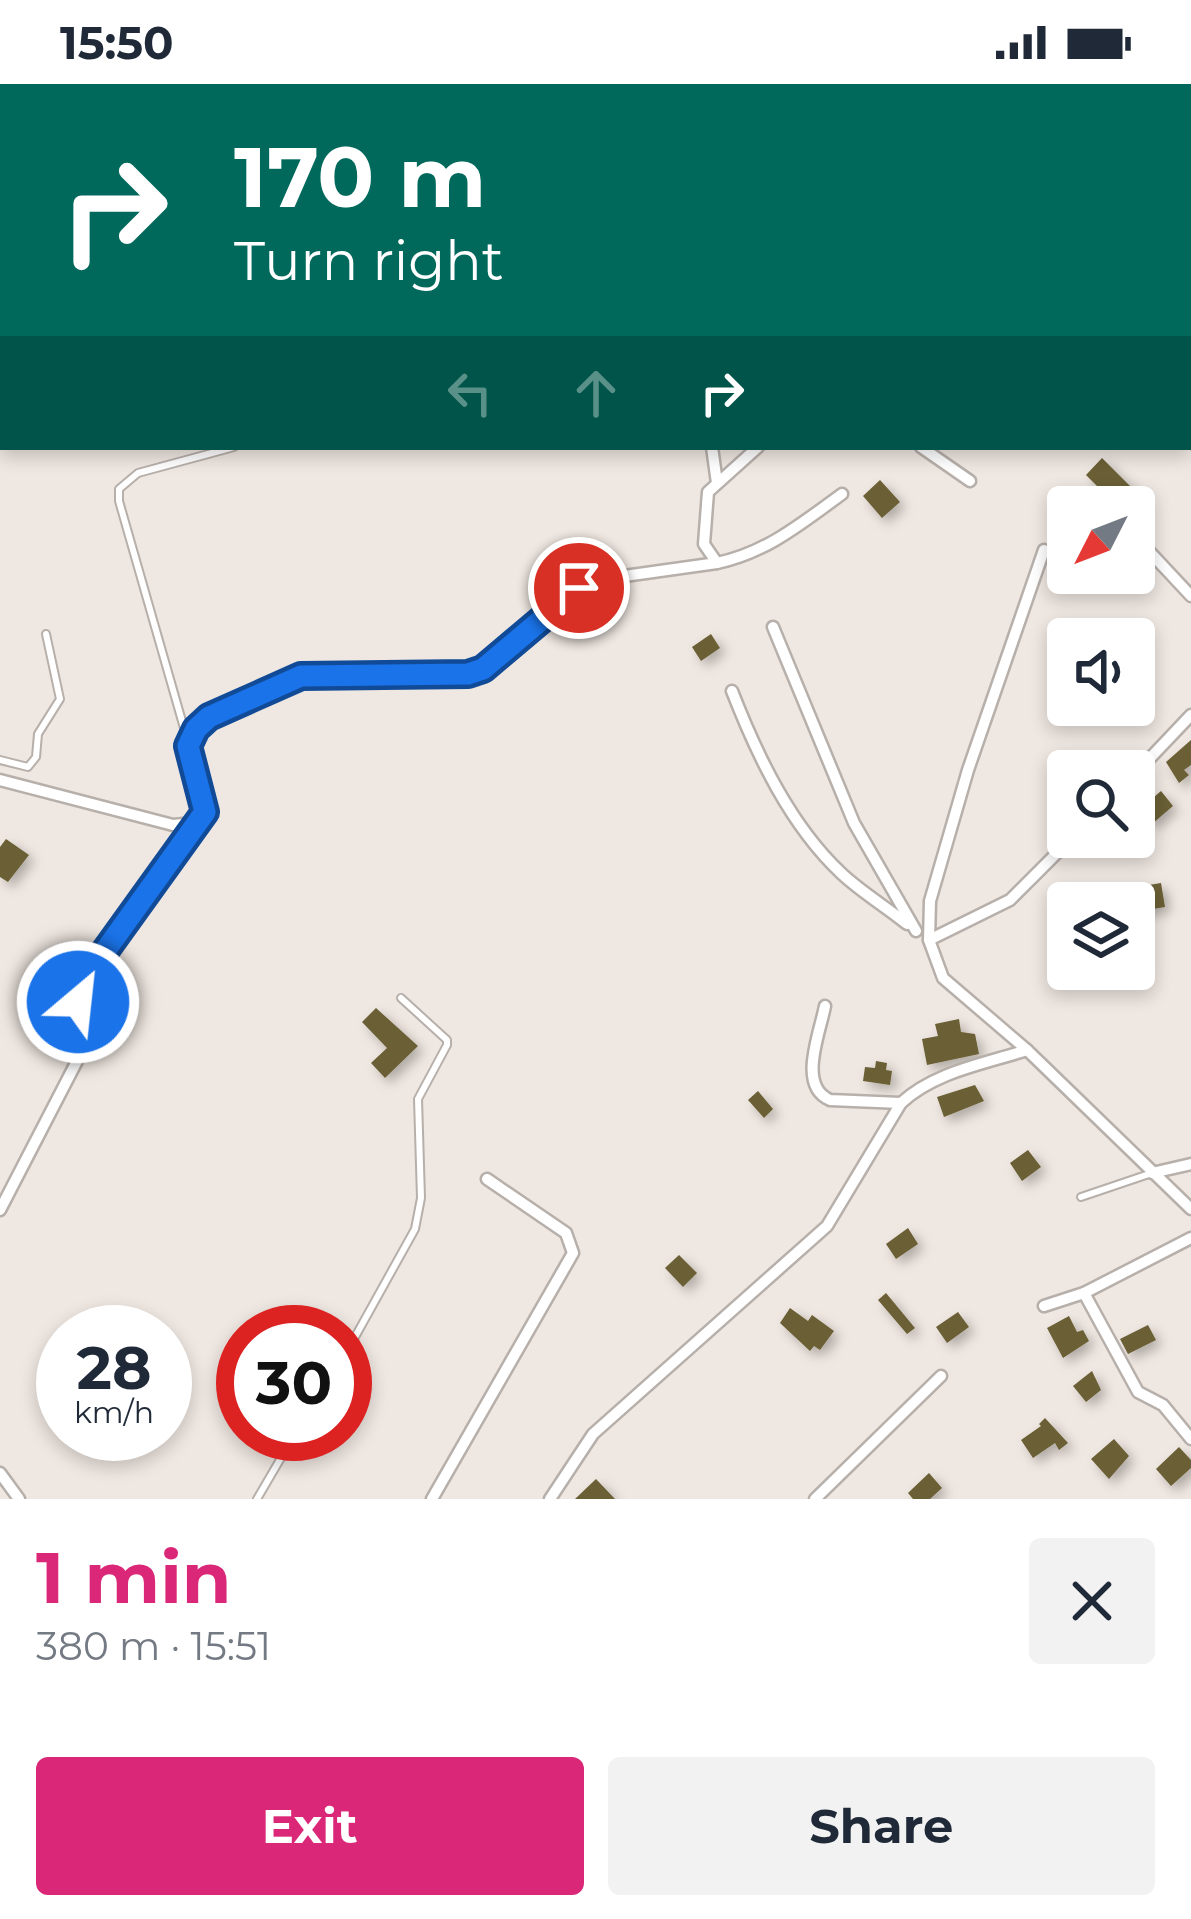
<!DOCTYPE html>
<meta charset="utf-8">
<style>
:root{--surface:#fff;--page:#f2f2f3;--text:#1f2937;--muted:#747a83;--accent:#db2777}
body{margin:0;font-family:Montserrat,sans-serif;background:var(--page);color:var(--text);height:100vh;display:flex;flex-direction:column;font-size:45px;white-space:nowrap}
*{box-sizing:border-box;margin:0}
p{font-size:39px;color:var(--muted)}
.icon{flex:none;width:66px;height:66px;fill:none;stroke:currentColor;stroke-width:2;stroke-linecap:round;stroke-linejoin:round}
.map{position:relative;height:1415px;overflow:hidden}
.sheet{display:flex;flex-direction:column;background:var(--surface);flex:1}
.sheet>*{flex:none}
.hud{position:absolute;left:0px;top:0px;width:1191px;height:366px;box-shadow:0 6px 18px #0003;background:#00695c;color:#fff;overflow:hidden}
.needle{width:78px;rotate:228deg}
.buttons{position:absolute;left:1047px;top:402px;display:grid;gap:24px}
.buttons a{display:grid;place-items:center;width:108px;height:108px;border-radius:12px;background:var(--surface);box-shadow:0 6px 18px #0003;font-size:60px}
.speed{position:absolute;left:36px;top:1221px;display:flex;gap:24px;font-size:60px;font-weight:700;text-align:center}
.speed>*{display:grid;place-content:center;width:156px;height:156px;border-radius:50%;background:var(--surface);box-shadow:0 6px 18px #0003;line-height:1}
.speed small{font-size:30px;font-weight:400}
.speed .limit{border:18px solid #d22;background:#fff;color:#111}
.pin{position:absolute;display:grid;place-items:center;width:102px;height:102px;color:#fff;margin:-51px;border:6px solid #fff;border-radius:50%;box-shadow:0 3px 12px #0007}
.me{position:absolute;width:132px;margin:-66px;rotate:28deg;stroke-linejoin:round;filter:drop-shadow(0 0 9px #0008)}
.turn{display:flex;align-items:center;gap:42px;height:252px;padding:0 36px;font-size:54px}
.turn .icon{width:156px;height:156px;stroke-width:2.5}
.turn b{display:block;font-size:84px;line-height:102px}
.lanes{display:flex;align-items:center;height:114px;padding:0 36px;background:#0003;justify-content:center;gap:60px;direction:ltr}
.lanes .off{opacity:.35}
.round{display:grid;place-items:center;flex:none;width:126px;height:126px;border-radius:12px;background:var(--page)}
.summary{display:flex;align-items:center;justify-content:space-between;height:204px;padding:0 36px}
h1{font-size:72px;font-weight:700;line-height:90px;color:var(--accent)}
.button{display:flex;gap:24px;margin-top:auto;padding:24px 36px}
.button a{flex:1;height:138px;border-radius:12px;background:var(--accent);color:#fff;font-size:48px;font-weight:700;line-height:138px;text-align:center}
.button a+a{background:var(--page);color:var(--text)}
.status{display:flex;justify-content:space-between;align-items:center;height:84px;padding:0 60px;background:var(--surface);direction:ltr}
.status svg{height:33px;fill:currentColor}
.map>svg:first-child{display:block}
.building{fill:#6a5e34;filter:url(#shadow)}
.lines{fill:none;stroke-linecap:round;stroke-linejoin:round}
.service-casing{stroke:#b7afaa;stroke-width:10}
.minor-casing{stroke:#b7afaa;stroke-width:15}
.service{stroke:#fff;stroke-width:6}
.minor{stroke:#fff;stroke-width:10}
.route-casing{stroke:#114b97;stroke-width:30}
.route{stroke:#1a73e8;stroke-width:21}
</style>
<div class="status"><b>15:50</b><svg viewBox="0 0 49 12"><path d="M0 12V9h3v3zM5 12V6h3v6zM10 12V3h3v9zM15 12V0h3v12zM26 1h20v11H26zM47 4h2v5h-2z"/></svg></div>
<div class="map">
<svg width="1191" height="1415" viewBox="0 0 1191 1415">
<defs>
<filter id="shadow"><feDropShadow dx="5.5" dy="5.5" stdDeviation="6" flood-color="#0004"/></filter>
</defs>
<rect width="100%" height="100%" fill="#efe7e1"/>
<g class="building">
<polygon points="1102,374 1138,410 1126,423 1090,423 1104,409 1086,391"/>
<polygon points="880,396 900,418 882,434 863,412"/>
<polygon points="711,550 720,564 701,577 692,563"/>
<polygon points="1191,656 1191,681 1184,686 1189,691 1179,699 1166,678"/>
<polygon points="1161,707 1173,722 1152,740 1140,725"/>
<polygon points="6,755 29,771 8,798 0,793 0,763"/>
<polygon points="1161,799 1165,823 1134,828 1134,819 1127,819 1125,805"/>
<polygon points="376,924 418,962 385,994 371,979 387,964 362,938"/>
<polygon points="959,935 961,948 975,950 979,970 927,981 922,955 938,952 935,940"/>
<polygon points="876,977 887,979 886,986 892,987 890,1001 863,997 865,983 875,984"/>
<polygon points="975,1001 984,1017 944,1033 937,1013"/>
<polygon points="758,1007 773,1025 764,1034 748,1016"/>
<polygon points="1028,1066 1041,1083 1022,1097 1010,1079"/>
<polygon points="908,1144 918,1160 896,1175 886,1160"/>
<polygon points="679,1171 697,1189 683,1203 665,1184"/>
<polygon points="886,1209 915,1244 907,1250 878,1216"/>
<polygon points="790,1224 808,1237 812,1231 834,1247 820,1266 814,1262 810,1267 780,1239"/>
<polygon points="958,1228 969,1243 947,1259 936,1243"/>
<polygon points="1069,1232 1077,1248 1083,1246 1089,1257 1063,1274 1047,1244"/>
<polygon points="1148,1241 1156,1256 1128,1270 1120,1255"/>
<polygon points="1092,1287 1101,1306 1086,1318 1073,1302"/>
<polygon points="1045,1334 1068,1359 1059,1366 1055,1359 1033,1374 1021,1356 1041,1342 1039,1340"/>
<polygon points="1114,1355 1129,1372 1109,1395 1091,1375"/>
<polygon points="1179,1363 1191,1376 1191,1384 1171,1402 1156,1385"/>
<polygon points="929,1389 942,1404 930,1415 913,1415 908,1409"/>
<polygon points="596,1395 615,1415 575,1415"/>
</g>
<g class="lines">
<g class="service-casing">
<g id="service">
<polyline points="35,0 37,3"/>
<polyline points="188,658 119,417 119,405 138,389 234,363"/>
<polyline points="0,676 28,683 36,673 38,650 60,615 46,550"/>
<polyline points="1081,1113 1152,1089"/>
<polyline points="345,1271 415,1145 421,1114 418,1015 447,961 447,956 401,914"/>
<polyline points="257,1415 295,1350"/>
</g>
</g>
<g class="minor-casing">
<g id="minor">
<polyline points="382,0 384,3"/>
<polyline points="660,0 664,3"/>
<polyline points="763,0 763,3"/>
<polyline points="1131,0 1132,3"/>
<polyline points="5,3 10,0"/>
<polyline points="399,3 404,0"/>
<polyline points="548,3 550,0"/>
<polyline points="645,3 648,0"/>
<polyline points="1092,3 1095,0"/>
<polyline points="1188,94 1191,99"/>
<polyline points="712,363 717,399"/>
<polyline points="921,363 970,397"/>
<polyline points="1134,451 1191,512"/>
<path d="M 717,479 C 766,469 802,439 842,410"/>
<polyline points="773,543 854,739 916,847"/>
<path d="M 732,607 C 757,671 790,741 841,789 C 861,808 885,822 907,840"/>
<polyline points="1134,691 1191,631"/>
<polyline points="0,696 173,741 194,739 205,728 189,662 196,645 209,633 301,592 468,590 483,585 579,504 596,496 717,479 704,460 708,408 758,363"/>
<polyline points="1073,753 1010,816 929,856 943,894 1027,966 1191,1125"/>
<polyline points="929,856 930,817 968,686 1044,466"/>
<path d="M 825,922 C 820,949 797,1002 830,1016 L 901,1019"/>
<polyline points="1152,1089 1191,1080"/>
<polyline points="0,1126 77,977 78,918 101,874 194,739"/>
<polyline points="1084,1209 1138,1308 1163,1321 1191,1355"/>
<polyline points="1044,1222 1084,1209 1191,1154"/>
<polyline points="0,1389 19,1415"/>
<polyline points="432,1415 573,1169 566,1149 487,1095"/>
<path d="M 550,1415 L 593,1350 L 827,1142 L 901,1019 C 934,988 984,980 1027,966"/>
<polyline points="815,1415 941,1292"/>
</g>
</g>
<use href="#service" class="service"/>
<use href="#minor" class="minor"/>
</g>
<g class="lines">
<g class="route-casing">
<polyline id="route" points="78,918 100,874 205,728 188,662 196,645 209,633 301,592 468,590 483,585 579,504"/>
</g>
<use href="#route" class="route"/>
</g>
</svg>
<div class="buttons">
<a><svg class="needle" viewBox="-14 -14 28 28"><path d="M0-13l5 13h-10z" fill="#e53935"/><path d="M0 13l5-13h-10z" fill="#747a83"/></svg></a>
<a><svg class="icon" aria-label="sound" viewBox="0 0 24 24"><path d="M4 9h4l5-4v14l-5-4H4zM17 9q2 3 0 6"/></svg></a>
<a><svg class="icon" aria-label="search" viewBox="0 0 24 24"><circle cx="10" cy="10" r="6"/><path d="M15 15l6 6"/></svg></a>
<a><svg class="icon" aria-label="layers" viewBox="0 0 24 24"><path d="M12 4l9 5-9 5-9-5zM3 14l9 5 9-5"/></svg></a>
</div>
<div class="speed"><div>28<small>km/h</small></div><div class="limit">30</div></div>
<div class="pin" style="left:579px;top:504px;background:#d93025"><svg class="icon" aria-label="arrive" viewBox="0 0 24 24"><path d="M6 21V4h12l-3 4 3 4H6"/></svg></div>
<svg class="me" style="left:78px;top:918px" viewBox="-20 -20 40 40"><circle r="17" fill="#1a73e8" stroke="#fff" stroke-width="3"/><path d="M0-11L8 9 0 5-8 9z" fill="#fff"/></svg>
<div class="hud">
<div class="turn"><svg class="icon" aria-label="right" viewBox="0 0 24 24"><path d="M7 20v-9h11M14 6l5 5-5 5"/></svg><div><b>170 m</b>Turn right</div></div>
<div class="lanes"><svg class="icon off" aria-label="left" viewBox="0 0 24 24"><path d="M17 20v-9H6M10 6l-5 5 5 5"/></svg><svg class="icon off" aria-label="ahead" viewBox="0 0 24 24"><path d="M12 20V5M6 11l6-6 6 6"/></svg><svg class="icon" aria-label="right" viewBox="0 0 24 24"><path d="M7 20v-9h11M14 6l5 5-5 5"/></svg></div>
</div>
</div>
<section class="sheet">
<div class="summary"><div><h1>1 min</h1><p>380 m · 15:51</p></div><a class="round"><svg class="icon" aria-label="close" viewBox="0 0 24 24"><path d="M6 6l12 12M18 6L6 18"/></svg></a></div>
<div class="button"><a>Exit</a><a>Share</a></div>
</section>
